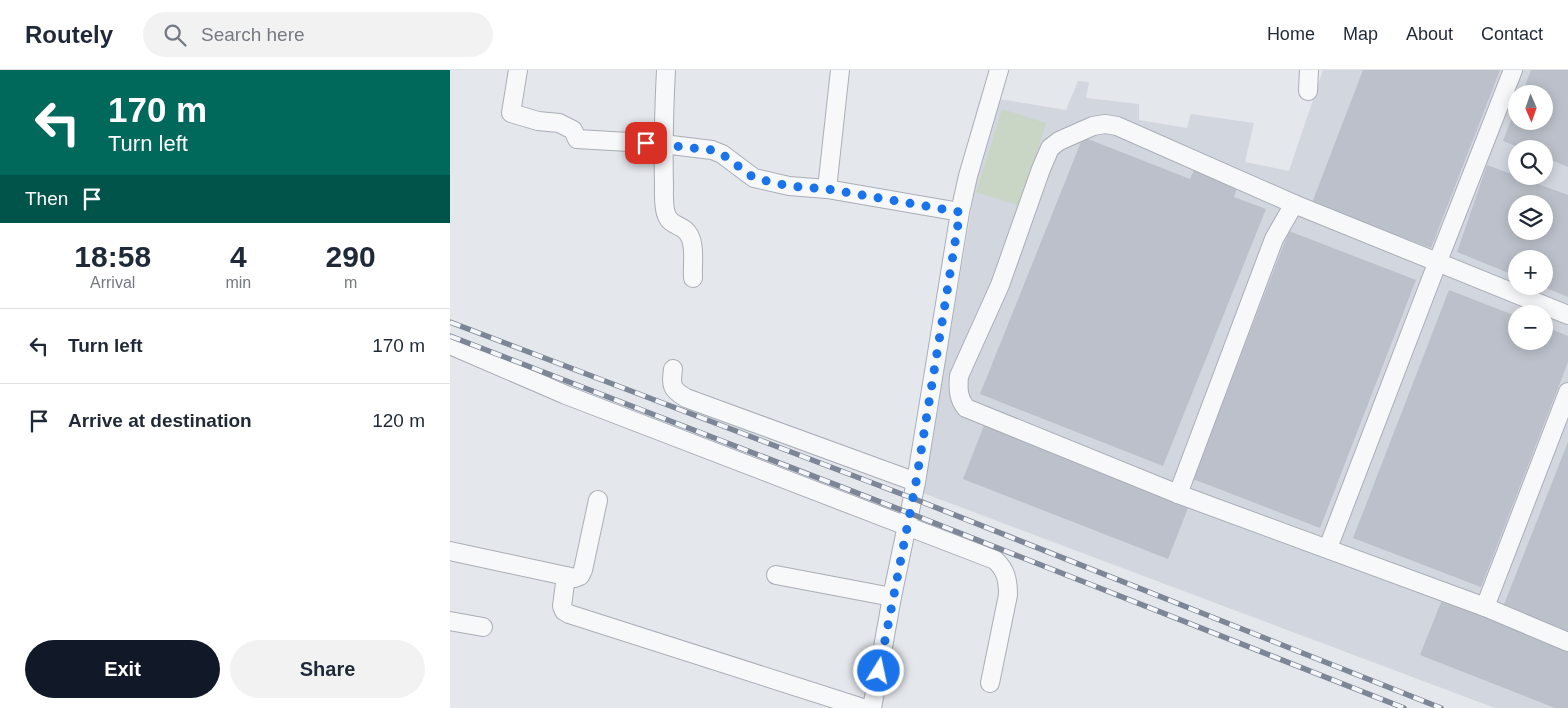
<!DOCTYPE html>
<meta charset="utf-8">
<style>
:root{--surface:#fff;--page:#f2f2f3;--text:#1f2937;--muted:#747a83;--line:#e0e1e3;--accent:#111827}
body{margin:0;font-family:Helvetica,sans-serif;background:var(--page);color:var(--text);height:100vh;display:flex;flex-direction:column;font-size:19px;white-space:nowrap}
*{box-sizing:border-box;margin:0}
p{font-size:16px;color:var(--muted)}
.icon{flex:none;width:28px;height:28px;fill:none;stroke:currentColor;stroke-width:2;stroke-linecap:round;stroke-linejoin:round}
.map{position:relative;flex:1;overflow:hidden}
.side{display:flex;flex-direction:column;background:var(--surface);width:450px}
.side>*{flex:none}
.banner{background:#00695c;color:#fff;overflow:hidden}
.needle{width:32px;rotate:178deg}
.fabs{position:absolute;left:1058px;top:15px;display:grid;gap:10px}
.fabs a{display:grid;place-items:center;width:45px;height:45px;border-radius:50%;background:var(--surface);box-shadow:0 2px 12px #0003;font-size:25px}
.pin{position:absolute;display:grid;place-items:center;width:42px;height:42px;color:#fff;margin:-21px;border-radius:10px;box-shadow:0 2px 8px #0006}
.me{position:absolute;width:55px;margin:-28px;rotate:10deg;stroke-linejoin:round;filter:drop-shadow(0 0 4px #0008)}
.turn{display:flex;align-items:center;gap:18px;height:105px;padding:0 25px;font-size:22px}
.turn .icon{width:65px;height:65px;stroke-width:2.5}
.turn b{display:block;font-size:35px;line-height:42px}
.then{display:flex;align-items:center;height:48px;padding:0 25px;background:#0003;gap:10px;font-size:19px}
.eta{display:flex;justify-content:space-evenly;align-items:center;height:85px;text-align:center}
.eta b{font-size:30px;font-weight:600;line-height:35px}
.button{display:flex;gap:10px;margin-top:auto;padding:10px 25px}
.button a{flex:1;height:58px;border-radius:30px;background:var(--accent);color:#fff;font-size:20px;font-weight:600;line-height:58px;text-align:center}
.button a+a{background:var(--page);color:var(--text)}
ul{padding:0;list-style:none}
li{display:flex;align-items:center;gap:15px;height:75px;padding:0 25px;border-top:1px solid var(--line)}
li div{flex:1}
li b{display:block;font-size:19px}
li em{font-style:normal}
header{display:flex;align-items:center;gap:30px;box-sizing:border-box;height:70px;padding:0 25px;background:var(--surface);border-bottom:1px solid var(--line)}
header strong{font-size:24px}
nav{display:flex;gap:28px;margin-inline-start:auto;font-size:18px}
.search{width:350px;height:45px;background:var(--page);display:flex;align-items:center;gap:12px;box-sizing:border-box;padding:0 18px;border-radius:28px;color:var(--muted);font-size:19px}
main{display:flex;flex:1;min-height:0}
.map>svg:first-child{display:block}
.built{fill:#d2d6de;fill-rule:evenodd}
.green{fill:#c9d6c5}
.building{fill:#bbc0ca;fill-rule:evenodd}
.lines{fill:none;stroke-linecap:round;stroke-linejoin:round}
.minor-casing{stroke:#a9aeb7;stroke-width:20}
.minor{stroke:#f7f8fa;stroke-width:18}
.rail-casing{stroke:#7d8696;stroke-width:5.5}
.rail{stroke:#f4f6f9;stroke-width:4;stroke-dasharray:11;stroke-linecap:butt}
.route{stroke:#1a73e8;stroke-width:9;stroke-dasharray:0 16.2}
</style>
<header>
<strong>Routely</strong>
<div class="search"><svg class="icon" aria-label="search" viewBox="0 0 24 24"><circle cx="10" cy="10" r="6"/><path d="M15 15l6 6"/></svg>Search here</div>
<nav><a>Home</a><a>Map</a><a>About</a><a>Contact</a></nav>
</header>
<main>
<section class="side">
<div class="banner">
<div class="turn"><svg class="icon" aria-label="left" viewBox="0 0 24 24"><path d="M17 20v-9H6M10 6l-5 5 5 5"/></svg><div><b>170 m</b>Turn left</div></div>
<div class="then">Then<svg class="icon" aria-label="arrive" viewBox="0 0 24 24"><path d="M6 21V4h12l-3 4 3 4H6"/></svg></div>
</div>
<div class="eta">
<div><b>18:58</b><p>Arrival</p></div>
<div><b>4</b><p>min</p></div>
<div><b>290</b><p>m</p></div>
</div>
<ul>
<li><svg class="icon" aria-label="left" viewBox="0 0 24 24"><path d="M17 20v-9H6M10 6l-5 5 5 5"/></svg><div><b>Turn left</b></div><em>170 m</em></li>
<li><svg class="icon" aria-label="arrive" viewBox="0 0 24 24"><path d="M6 21V4h12l-3 4 3 4H6"/></svg><div><b>Arrive at destination</b></div><em>120 m</em></li>
</ul>
<div class="button"><a>Exit</a><a>Share</a></div>
</section>
<div class="map">
<svg width="1118" height="638" viewBox="0 0 1118 638">
<rect width="100%" height="100%" fill="#e4e7ec"/>
<path class="built" d="M 873,0 L 1118,0 L 1118,638 L 1045,638 L 473,423 L 532,77 L 549,29 L 616,40 L 628,11 L 639,12 L 636,28 L 689,34 L 689,50 L 737,58 L 741,44 L 804,53 L 795,92 L 839,101 ZM 1066,24 L 1094,24 L 1094,51 L 1066,51 ZM 1066,79 L 1094,79 L 1094,106 L 1066,106 ZM 1066,134 L 1094,134 L 1094,161 L 1066,161 ZM 1066,189 L 1094,189 L 1094,216 L 1066,216 ZM 1066,244 L 1094,244 L 1094,271 L 1066,271 Z"/>
<polygon class="green" points="552,39 596,53 570,136 526,122"/>
<g class="building">
<polygon points="913,0 1050,0 981,178 862,133"/>
<polygon points="1081,0 1118,0 1118,97 1094,87 1094,79 1073,79 1053,71 1066,37 1066,51 1094,51 1094,24 1072,24"/>
<polygon points="633,67 740,109 745,98 788,115 784,127 816,139 713,396 530,324"/>
<path d="M 1037,95 L 1118,125 L 1118,227 L 1094,217 L 1094,189 L 1066,189 L 1066,206 L 1007,182 ZM 1066,134 L 1094,134 L 1094,161 L 1066,161 Z"/>
<polygon points="839,161 966,210 870,458 743,409"/>
<polygon points="999,220 1066,246 1066,271 1094,271 1094,256 1118,266 1118,292 1031,517 903,468"/>
<polygon points="535,353 740,433 718,489 513,409"/>
<polygon points="1118,372 1118,562 1053,537"/>
<polygon points="992,530 1118,580 1118,638 1105,638 970,585"/>
</g>
<g class="lines">
<g class="minor-casing">
<g id="minor">
<polyline points="68,0 61,43 88,51 109,53 123,60 127,69 213,74 262,80 272,84 304,108 339,116 377,119 510,142"/>
<path d="M 216,0 C 214,39 213,77 214,116 C 214,125 213,138 217,146 C 220,154 229,155 235,160 C 247,170 242,194 243,208"/>
<polyline points="858,21 859,0"/>
<polyline points="377,119 390,0"/>
<path d="M 844,134 L 667,56 L 655,54 L 643,56 L 609,71 L 600,78 L 591,99 L 550,215 L 509,306 C 508,318 508,329 516,338 L 728,424 L 1035,537 L 1118,572"/>
<path d="M 0,275 L 116,325 L 545,490 C 556,500 558,510 558,525 L 540,613"/>
<path d="M 223,299 C 221,316 221,319 236,328 L 466,412"/>
<polyline points="728,424 824,169 844,134 1118,245"/>
<polyline points="878,478 988,191 1063,0"/>
<polyline points="0,481 125,508 130,506 133,500 148,430"/>
<polyline points="326,505 442,527"/>
<polyline points="116,506 112,536 114,541 119,544 413,638"/>
<polyline points="1035,537 1118,322"/>
<polyline points="0,551 33,557"/>
<polyline points="422,638 442,527 466,412 510,142 518,106 549,0"/>
</g>
</g>
<use href="#minor" class="minor"/>
<g class="rail-casing">
<g id="rail">
<polyline points="0,252 462,428 991,638"/>
<polyline points="0,266 459,443 954,638"/>
</g>
</g>
<use href="#rail" class="rail"/>
</g>
<g class="lines">
<polyline class="route" points="196,73 262,80 272,84 304,108 321,112 339,116 377,119 510,142 466,412 429,601"/>
</g>
</svg>
<div class="fabs">
<a><svg class="needle" viewBox="-14 -14 28 28"><path d="M0-13l5 13h-10z" fill="#e53935"/><path d="M0 13l5-13h-10z" fill="#747a83"/></svg></a>
<a><svg class="icon" aria-label="search" viewBox="0 0 24 24"><circle cx="10" cy="10" r="6"/><path d="M15 15l6 6"/></svg></a>
<a><svg class="icon" aria-label="layers" viewBox="0 0 24 24"><path d="M12 4l9 5-9 5-9-5zM3 14l9 5 9-5"/></svg></a>
<a>+</a>
<a>−</a>
</div>
<div class="pin" style="left:196px;top:73px;background:#d93025"><svg class="icon" aria-label="arrive" viewBox="0 0 24 24"><path d="M6 21V4h12l-3 4 3 4H6"/></svg></div>
<svg class="me" style="left:429px;top:601px" viewBox="-20 -20 40 40"><circle r="17" fill="#1a73e8" stroke="#fff" stroke-width="3"/><path d="M0-11L8 9 0 5-8 9z" fill="#fff"/></svg>
</div>
</main>
